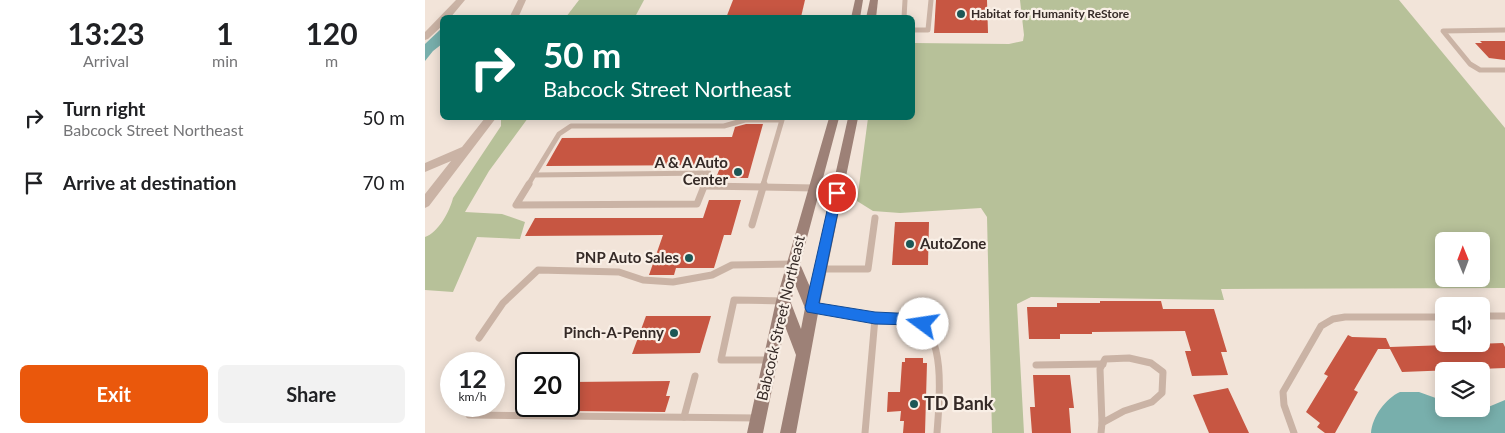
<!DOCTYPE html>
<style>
:root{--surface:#fff;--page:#f2f2f2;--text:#202124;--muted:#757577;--accent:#ea580c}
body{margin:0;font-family:Lato,sans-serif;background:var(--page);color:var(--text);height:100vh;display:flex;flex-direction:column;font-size:19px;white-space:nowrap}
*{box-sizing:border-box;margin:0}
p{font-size:16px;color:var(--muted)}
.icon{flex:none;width:28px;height:28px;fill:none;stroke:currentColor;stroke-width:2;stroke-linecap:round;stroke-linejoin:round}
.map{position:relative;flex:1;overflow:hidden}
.panel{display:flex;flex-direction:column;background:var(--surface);width:425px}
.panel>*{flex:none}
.top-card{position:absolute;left:15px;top:15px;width:475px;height:105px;border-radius:8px;box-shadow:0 2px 12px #0003;background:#00695c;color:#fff;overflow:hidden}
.needle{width:32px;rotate:359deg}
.controls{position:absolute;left:1010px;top:232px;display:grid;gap:10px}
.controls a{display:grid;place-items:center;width:55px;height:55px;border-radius:8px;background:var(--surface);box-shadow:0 2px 12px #0003;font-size:25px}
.speed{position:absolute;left:15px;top:352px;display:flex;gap:10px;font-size:25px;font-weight:700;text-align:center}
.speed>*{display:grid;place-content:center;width:65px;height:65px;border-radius:50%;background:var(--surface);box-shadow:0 2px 12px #0003;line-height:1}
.speed small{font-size:12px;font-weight:400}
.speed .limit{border:2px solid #111;border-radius:8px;background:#fff;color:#111}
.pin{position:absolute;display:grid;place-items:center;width:42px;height:42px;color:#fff;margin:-21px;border:2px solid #fff;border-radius:50%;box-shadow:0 1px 5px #0007}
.me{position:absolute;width:55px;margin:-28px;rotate:284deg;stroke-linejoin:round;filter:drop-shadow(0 0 4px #0008)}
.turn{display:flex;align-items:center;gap:18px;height:105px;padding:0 20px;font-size:22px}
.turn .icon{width:65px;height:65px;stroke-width:2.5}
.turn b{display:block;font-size:35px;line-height:42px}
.eta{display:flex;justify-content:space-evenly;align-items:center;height:85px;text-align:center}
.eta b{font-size:30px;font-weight:700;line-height:35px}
.button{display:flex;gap:10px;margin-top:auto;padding:10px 20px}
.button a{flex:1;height:58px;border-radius:8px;background:var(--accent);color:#fff;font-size:20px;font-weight:700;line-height:58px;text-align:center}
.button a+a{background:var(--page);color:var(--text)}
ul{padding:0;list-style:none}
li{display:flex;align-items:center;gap:15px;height:65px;padding:0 20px}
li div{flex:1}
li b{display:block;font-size:19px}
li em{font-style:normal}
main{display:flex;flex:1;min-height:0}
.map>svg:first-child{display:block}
.green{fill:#b7c199;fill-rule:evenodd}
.water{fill:#78afac}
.building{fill:#c75642}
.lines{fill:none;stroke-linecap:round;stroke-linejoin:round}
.service-far1{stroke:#cab3a5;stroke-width:5}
.service{stroke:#cab3a5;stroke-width:7}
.minor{fill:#cab3a5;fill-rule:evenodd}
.secondary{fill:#9d8177;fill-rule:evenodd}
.route{fill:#1a73e8;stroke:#114b97}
.poi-dot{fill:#1c5756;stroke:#f9efe6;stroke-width:2}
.labels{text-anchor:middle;stroke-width:4.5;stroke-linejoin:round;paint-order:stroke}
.far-poi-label{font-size:12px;font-weight:bold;fill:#352a27;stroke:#f9efe6;text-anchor:start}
.poi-label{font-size:15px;font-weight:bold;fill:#352a27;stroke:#f9efe6;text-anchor:end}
.street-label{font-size:15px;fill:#352a27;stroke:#f9efe6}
.near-poi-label{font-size:18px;font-weight:bold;fill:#352a27;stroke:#f9efe6;text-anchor:start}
</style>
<main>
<section class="panel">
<div class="eta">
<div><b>13:23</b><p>Arrival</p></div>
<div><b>1</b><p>min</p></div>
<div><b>120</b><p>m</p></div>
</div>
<ul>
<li><svg class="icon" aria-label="right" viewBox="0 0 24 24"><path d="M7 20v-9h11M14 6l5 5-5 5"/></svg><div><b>Turn right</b><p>Babcock Street Northeast</p></div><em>50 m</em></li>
<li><svg class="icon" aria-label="arrive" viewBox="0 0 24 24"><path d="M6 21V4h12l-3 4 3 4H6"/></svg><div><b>Arrive at destination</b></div><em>70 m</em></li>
</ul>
<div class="button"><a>Exit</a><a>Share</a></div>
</section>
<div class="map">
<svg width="1080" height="433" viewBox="0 0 1080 433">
<rect width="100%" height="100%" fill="#f2e4d9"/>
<g class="green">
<polygon points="154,0 219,0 210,17 141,17"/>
<path d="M 595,0 L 974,0 L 1080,128 L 1080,288 L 796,289 L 799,300 L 606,297 L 592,304 L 599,433 L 567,433 L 562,217 L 556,208 L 475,213 L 448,211 L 432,201 L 443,118 L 488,118 L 488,43 L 584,44 L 598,41 L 599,35 ZM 1019,241 L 1056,241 L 1056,279 L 1019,279 Z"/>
<path d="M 76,118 L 103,118 L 64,171 L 40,212 L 77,214 L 100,222 L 95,239 L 52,237 L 28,292 L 0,290 L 0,237 C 13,233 25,211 28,198 L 76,126 Z"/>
</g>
<g class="water">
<polygon points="17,28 17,44 8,51 0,61 0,44"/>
<path d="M 975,392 L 994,392 L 1019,401 L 1019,409 L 1056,410 L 1080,400 L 1080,433 L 946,433 C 947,417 961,398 975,392 Z"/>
</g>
<g class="building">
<polygon points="308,0 380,0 376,17 301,18"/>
<polygon points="511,0 562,0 563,33 509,33"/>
<polygon points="1055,41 1080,41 1080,60 1064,58 1050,43 1057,43"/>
<polygon points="321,124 338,124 323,178 291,178 296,165 121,166 137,138 307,137 310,127"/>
<polygon points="284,200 316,200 306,235 299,235 289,268 251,268 249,275 224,275 238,235 100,236 110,218 278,218"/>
<polygon points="470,222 504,222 503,265 467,265"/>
<polygon points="675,301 736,301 738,309 789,309 802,352 796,352 803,375 767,376 760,351 766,351 760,331 667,332 667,334 635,334 635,339 604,339 602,307 632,307 632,303 675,303"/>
<polygon points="221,316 286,316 275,353 207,354"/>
<polygon points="923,335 927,337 961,338 965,347 1078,343 1080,347 1080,368 977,372 965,349 953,349 929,390 933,392 910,433 900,433 892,427 895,423 881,412 903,376 899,374"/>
<polygon points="480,358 498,358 498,363 502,363 500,433 478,433 479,421 475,421 476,411 462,412 463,392 475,392 477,362 480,362"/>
<polygon points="608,375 645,375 649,408 644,408 646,433 607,433 605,407 610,407"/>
<polygon points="245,381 241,396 245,396 240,412 144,411 144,388 146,382"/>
<polygon points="803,388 824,433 784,433 768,395"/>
</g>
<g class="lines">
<g class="service-far1">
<polyline points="479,18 480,0"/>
<polyline points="488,30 503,30 506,0"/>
<polyline points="1080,30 1018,31 1045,64 1055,70 1080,70"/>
<polyline points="109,175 134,134 146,126 299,126 320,120 357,120 338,185"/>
<polyline points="103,185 109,175 284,173 279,185"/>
</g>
<g class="service">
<polyline points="104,184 91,205 272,204 280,184"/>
<polyline points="278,186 389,188"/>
<polyline points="327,225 339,184"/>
<polyline points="395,269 443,269 450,218"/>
<polyline points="387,308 450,318 440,433"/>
<polyline points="1056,316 1080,316"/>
<path d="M 450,318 C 462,318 481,314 492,320 C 522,337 514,404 512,433"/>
<polyline points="54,338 78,303 113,270 194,272 218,280 248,282 287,275 307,265 368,264"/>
<polygon points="704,358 726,363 738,372 737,393 727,402 699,411 677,423 675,369 680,359"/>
<polyline points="345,360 296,360 309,300 358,301"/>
<polyline points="611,365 678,364"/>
<polyline points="44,415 333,418"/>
<polyline points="259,417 270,376"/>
<polyline points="676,433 677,423"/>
<polyline points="869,433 859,405 858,392 896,326 908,319 920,317 1019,317"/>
</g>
<g class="minor">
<polygon points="31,0 40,0 25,18 18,18 18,25 3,39 0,40 0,32"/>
<polygon points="93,0 101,0 93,18 84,18"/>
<polygon points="60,118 71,118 4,206 0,208 0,194 26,161 0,172 0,163 37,147"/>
</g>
<g class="secondary">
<polygon points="430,0 438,0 435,18 426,18"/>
<polygon points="445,0 453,0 451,18 441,18"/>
<path d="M 404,118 L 414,118 L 375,264 L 385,287 L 423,118 L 433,118 L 394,308 L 371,433 L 355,433 L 371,355 L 360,326 L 338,433 L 322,433 L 351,301 ZM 370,284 L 380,308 L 376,329 L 366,303 Z"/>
</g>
</g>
<polygon class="route" points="412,189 417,193 394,303 450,312 492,314 502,320 504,324 502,328 498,330 489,325 450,324 382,312 380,308 406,193"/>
<g class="poi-dot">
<circle cx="536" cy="14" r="5"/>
<circle cx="313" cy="172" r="5"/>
<circle cx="485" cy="244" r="5"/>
<circle cx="264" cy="258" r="5"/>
<circle cx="249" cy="333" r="5"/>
<circle cx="489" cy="404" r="5"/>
</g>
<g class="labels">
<g class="far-poi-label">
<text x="546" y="18">Habitat for Humanity ReStore</text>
</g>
<g class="poi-label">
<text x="303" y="168">A &amp; A Auto<tspan x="303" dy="17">Center</tspan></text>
<text x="495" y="249" text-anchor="start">AutoZone</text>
<text x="254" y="263">PNP Auto Sales</text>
<text x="239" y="338">Pinch-A-Penny</text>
</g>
<g class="street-label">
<text transform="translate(356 318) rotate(-77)" y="5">Babcock Street Northeast</text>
</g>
<g class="near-poi-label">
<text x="499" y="410">TD Bank</text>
</g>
</g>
</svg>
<div class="controls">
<a><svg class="needle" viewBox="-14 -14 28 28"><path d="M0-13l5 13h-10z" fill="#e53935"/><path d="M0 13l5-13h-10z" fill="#757577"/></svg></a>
<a><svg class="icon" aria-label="sound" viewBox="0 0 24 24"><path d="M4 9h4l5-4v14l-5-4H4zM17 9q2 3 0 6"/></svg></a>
<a><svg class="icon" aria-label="layers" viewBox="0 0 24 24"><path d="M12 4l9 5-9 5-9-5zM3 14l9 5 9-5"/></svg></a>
</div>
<div class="speed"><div>12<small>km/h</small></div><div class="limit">20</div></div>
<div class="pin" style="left:412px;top:193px;background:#d93025"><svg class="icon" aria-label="arrive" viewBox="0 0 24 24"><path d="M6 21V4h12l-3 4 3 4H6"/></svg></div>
<svg class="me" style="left:498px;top:324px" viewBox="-20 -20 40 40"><circle r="19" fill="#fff"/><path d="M0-13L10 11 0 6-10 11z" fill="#1a73e8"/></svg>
<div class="top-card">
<div class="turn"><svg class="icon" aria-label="right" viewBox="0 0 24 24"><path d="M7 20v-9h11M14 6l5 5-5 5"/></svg><div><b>50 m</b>Babcock Street Northeast</div></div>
</div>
</div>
</main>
